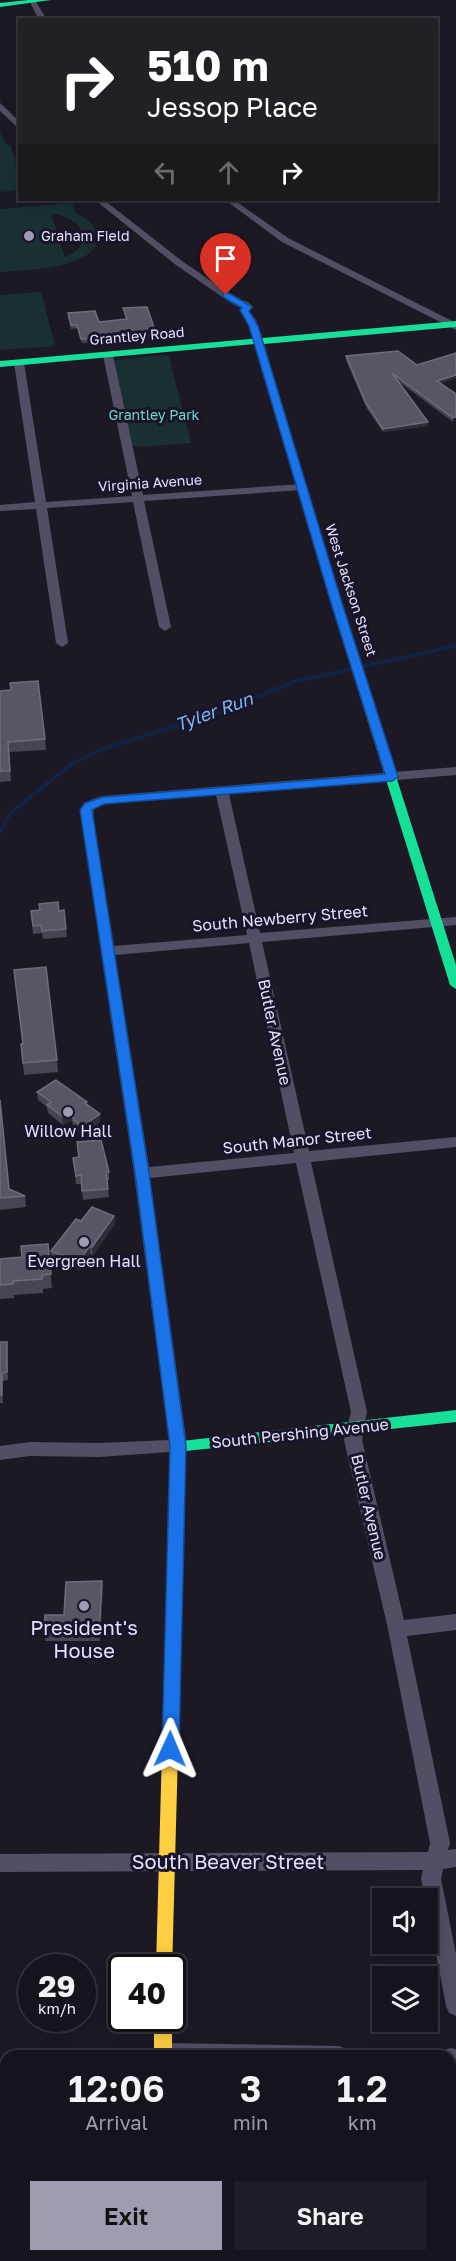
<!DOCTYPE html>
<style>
:root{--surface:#15131c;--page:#1e1c25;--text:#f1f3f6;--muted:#9d9ea3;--line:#34323b;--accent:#9f9bb1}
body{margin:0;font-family:"Golos Text",sans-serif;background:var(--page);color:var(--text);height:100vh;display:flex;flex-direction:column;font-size:22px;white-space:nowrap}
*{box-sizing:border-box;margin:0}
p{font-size:20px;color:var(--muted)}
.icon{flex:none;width:33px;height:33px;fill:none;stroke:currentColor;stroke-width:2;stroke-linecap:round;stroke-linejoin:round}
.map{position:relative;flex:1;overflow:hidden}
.sheet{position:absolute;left:0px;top:2050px;width:456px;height:212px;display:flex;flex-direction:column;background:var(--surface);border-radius:18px 18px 0 0;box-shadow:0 3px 15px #0003,0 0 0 2px var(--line)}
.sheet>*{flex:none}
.guide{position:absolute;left:18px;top:18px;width:420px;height:183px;border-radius:0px;box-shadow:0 3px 15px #0003,0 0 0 2px var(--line);background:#202124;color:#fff;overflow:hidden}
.buttons{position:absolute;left:372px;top:1888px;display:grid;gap:12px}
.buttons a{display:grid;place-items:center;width:66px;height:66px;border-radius:0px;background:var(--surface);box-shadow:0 3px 15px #0003,0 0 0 2px var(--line);font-size:30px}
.speed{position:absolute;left:18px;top:1954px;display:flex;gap:12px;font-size:30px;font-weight:700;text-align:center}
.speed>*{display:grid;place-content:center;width:78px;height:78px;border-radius:50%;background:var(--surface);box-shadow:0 3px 15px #0003,0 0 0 2px var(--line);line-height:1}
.speed small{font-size:15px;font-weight:400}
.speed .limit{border:3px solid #111;border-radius:9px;background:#fff;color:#111}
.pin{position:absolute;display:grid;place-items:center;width:51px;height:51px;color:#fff;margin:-62px -26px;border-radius:50% 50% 50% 0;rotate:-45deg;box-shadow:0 0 6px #0007}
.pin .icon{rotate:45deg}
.me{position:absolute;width:66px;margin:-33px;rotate:1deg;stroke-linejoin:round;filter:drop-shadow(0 0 4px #0008)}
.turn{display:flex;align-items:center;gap:21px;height:126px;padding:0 30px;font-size:27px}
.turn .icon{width:78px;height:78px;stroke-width:2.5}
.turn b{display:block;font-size:42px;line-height:51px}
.lanes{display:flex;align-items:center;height:57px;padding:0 30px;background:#0003;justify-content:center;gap:30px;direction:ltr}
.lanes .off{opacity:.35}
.eta{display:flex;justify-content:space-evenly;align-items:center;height:102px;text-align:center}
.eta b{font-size:36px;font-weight:600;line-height:42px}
.primary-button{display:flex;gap:12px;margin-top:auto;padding:12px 30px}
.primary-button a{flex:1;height:69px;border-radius:0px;background:var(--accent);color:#111;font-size:24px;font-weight:600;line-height:69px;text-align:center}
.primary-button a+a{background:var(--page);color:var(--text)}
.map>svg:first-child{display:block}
.green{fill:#193032;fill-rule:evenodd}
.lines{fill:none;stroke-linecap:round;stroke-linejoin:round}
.stream{stroke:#122243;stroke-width:4}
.street{fill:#524f65;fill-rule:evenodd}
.fast{fill:#16e098;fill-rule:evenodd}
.slow{fill:#ffcf43;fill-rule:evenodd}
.wall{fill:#474453}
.shaded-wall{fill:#2f2c39}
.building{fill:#585565;stroke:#6e6b7d;stroke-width:1.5}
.route{fill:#1a73e8;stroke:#114b97;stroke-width:1.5}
.poi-dot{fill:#9f9bb1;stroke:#19142a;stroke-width:2}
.labels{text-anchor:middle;stroke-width:6;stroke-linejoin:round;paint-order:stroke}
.far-poi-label{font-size:14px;fill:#e5e1fc;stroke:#19142a;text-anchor:start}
.far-street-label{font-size:14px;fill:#e5e1fc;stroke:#19142a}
.far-park-label{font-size:14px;fill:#73d6c0;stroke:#19142a}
.street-label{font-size:16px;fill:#e5e1fc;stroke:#19142a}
.poi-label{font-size:16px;fill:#e5e1fc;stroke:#19142a}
.water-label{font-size:18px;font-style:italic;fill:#7ab7f1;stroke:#19142a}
.near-poi-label{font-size:20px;fill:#e5e1fc;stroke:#19142a}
.near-street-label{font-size:20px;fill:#e5e1fc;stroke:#19142a}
</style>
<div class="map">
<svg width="456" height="2261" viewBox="0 0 456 2261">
<rect width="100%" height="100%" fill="#1c1925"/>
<g class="green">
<polygon points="0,133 6,144 11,146 19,174 19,190 0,192"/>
<path d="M 72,203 L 75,213 C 85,217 95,224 97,235 C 101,270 21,270 0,272 L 0,209 ZM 51,214 C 80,216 100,242 65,257 Z"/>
<polygon points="41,292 55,346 0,350 0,295"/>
<polygon points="163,355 169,357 191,443 139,447 132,445 114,360"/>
</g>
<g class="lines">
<polyline class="stream" points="0,832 10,814 20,805 73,763 103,749 226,710 293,682 456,646"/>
<g class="street">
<polygon points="29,0 35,0 47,20 39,20"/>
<polygon points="0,103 20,122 20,130 0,111"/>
<path d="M 95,200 L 104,200 L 182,261 L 239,300 C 245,300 249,302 253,307 L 249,311 L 256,320 L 264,342 L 262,344 L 254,342 L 246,320 L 239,310 L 242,307 L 234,305 L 176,265 Z"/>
<polygon points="225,200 234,200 288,238 456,323 456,330 282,242"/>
<polygon points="108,352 113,355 143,495 302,484 307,487 302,490 144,501 171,627 165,631 159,627 133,502 47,508 68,643 62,647 56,643 36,509 0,511 0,505 35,502 14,363 19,360 24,363 46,502 132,496 103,355"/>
<path d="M 456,767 L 456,775 L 229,794 L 260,933 L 456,917 L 456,925 L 262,942 L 309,1151 L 456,1137 L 456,1147 L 311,1162 L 367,1412 L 362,1440 L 404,1620 L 456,1614 L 456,1630 L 407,1636 L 450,1843 L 448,1850 L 456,1849 L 456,1867 L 443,1869 L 441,1879 L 456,1954 L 456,2016 L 449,2013 L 446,2006 L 428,1912 L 428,1899 L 425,1899 L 421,1879 L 423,1870 L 0,1872 L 0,1854 L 428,1852 L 430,1843 L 388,1629 L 344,1440 L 351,1412 L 296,1163 L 150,1178 L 187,1446 L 184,1451 L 99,1457 L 30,1456 L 0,1460 L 0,1446 L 30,1442 L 99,1443 L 169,1440 L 134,1173 L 81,818 C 80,803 90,799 103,796 ZM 216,795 L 247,935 L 114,946 L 93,818 L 94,809 L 104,804 ZM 249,943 L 294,1153 L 149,1167 L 115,955 Z"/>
<polygon points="164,2043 339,2046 346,2049 349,2056 155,2056 154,2053 157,2046"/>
<polygon points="450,2048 456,2049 456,2069 450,2068 450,2056 440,2056 443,2051"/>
</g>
<g class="fast">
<polygon points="28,0 51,0 0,7 0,3"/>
<polygon points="456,321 456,327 264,344 341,603 456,965 456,989 450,985 331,603 255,344 0,367 0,361"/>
<polygon points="456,1410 456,1422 186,1451 183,1568 181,1573 175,1575 169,1573 167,1568 170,1446 173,1442"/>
<polygon points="149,2256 169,2256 168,2261 148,2261"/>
</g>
<g class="slow">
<polygon points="175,1561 181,1563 183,1568 172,1972 172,1968 156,1968 167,1568 169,1563"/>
<rect x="154" y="2019" width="18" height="37"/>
</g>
</g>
<g class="wall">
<polygon points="123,308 156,333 156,336 82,343 77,328 71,329 68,317 68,313 99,322 126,319"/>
<polygon points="346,356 417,365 456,378 441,383 456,394 453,422 398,381 428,422 428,426 383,432 366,407 346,360"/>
<polygon points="0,691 45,739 46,750 9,752 11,781 0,782"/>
<polygon points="31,911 59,911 66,929 67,937 43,939 42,933 33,934"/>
<polygon points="15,981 57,1060 58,1072 24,1075 21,1044 23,1044"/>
<polygon points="37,1092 87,1104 100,1114 100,1122 82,1134 74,1128 72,1121 63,1125 48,1113 47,1107 38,1100"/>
<polygon points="0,1100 9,1189 25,1196 26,1207 0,1210"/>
<polygon points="77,1142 109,1172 109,1180 107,1181 109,1197 83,1200 81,1184 76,1184 74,1166 73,1158 78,1157"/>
<polygon points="114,1216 115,1224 93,1255 90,1254 79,1270 51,1259 51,1251 81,1221"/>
<polygon points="48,1244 52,1288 43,1289 43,1293 14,1295 14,1298 0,1299 0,1259 22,1257"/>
<polygon points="0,1342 7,1342 8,1380 2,1381 3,1403 0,1403"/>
<polygon points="102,1581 103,1589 100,1641 45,1641 44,1634"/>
</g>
<g class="shaded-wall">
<polygon points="456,375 456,378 437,384 437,381"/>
<polygon points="428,422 428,426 383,432 383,429"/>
<polygon points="71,1113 72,1121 63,1125 62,1116"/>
<polygon points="100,1114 100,1122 82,1134 82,1126"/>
<polygon points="114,1216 115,1224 93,1255 92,1247"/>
<polygon points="90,1246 90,1254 79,1270 78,1262"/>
<polygon points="102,1581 103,1589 100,1641 99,1634"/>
</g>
<g class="building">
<polygon points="147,307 156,333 81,339 77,325 71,325 68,313 95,311 99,322 127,319 123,308"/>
<polygon points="398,351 417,365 456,353 456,375 437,381 456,394 456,417 453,418 392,373 428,422 383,429 366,403 346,356"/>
<polygon points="38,681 45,739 8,742 10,771 0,771 0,691 11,690 10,683"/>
<polygon points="58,902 59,911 64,910 66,929 42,931 41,925 33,926 31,911 40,910 39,904"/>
<polygon points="46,967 57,1060 23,1063 21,1044 23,1044 14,970"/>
<polygon points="56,1080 87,1102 85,1103 100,1114 82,1126 74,1120 71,1113 62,1116 47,1105 51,1102 37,1092"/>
<polygon points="0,1100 9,1189 25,1196 0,1198"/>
<polygon points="101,1140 109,1172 106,1172 108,1189 82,1191 81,1175 76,1176 73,1158 79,1157 77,1142"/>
<polygon points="92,1207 114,1216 92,1247 90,1246 78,1262 51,1251 76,1219 81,1221"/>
<polygon points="48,1244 51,1274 42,1275 42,1279 13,1281 13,1284 0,1285 0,1259 22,1257 21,1246"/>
<polygon points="0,1342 7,1342 7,1372 2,1373 2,1395 0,1395"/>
<polygon points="102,1581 99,1634 44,1634 45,1615 64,1615 66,1582"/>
</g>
<polygon class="route" points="223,293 229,293 252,307 249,311 258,326 342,603 398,777 392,781 104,804 92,810 149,1173 186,1446 179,1749 177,1754 170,1756 164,1754 162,1749 170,1446 135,1173 80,810 85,803 103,797 385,774 331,603 249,326 240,310 242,308 223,297"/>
<g class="poi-dot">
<circle cx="29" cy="236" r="6"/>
<circle cx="68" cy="1112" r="6"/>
<circle cx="84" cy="1242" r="6"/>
<circle cx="84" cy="1606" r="6"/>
</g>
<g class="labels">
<g class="far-poi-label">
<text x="41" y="241">Graham Field</text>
</g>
<g class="far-street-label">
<text transform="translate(137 336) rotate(-5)" y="5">Grantley Road</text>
<text transform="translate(150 483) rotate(-4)" y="5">Virginia Avenue</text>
<text transform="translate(351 590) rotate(72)" y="5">West Jackson Street</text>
</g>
<g class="far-park-label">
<text x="154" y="420">Grantley Park</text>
</g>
<g class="street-label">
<text transform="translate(280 918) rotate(-5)" y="6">South Newberry Street</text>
<text transform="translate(275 1032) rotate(78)" y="6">Butler Avenue</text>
<text transform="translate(297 1140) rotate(-6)" y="6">South Manor Street</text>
<text transform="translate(300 1433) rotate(-6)" y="6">South Pershing Avenue</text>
<text transform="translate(369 1507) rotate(77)" y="6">Butler Avenue</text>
</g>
<g class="poi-label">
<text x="68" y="1137">Willow Hall</text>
<text x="84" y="1267">Evergreen Hall</text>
</g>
<g class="water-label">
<text transform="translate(214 712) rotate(-20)" y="6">Tyler Run</text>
</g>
<g class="near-poi-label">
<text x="84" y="1635">President's<tspan x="84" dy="23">House</tspan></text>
</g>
<g class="near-street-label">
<text x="228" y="1869">South Beaver Street</text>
</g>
</g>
</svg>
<div class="buttons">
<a><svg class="icon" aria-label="sound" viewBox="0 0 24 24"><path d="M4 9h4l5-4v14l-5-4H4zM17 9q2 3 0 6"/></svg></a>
<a><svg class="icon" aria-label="layers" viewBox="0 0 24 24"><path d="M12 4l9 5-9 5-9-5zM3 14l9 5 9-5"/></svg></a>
</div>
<div class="speed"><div>29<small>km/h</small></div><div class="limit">40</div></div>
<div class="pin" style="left:226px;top:295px;background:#d93025"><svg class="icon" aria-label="arrive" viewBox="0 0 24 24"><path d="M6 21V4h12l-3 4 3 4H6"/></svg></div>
<svg class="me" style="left:170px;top:1749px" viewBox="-20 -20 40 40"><path d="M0-17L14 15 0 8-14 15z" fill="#1a73e8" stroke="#fff" stroke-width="4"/></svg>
<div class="guide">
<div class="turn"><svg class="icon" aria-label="right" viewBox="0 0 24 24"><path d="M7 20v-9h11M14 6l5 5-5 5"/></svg><div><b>510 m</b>Jessop Place</div></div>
<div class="lanes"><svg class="icon off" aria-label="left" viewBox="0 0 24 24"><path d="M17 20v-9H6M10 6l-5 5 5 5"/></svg><svg class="icon off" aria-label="ahead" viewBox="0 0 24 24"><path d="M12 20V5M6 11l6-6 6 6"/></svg><svg class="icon" aria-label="right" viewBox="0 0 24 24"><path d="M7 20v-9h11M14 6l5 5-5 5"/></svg></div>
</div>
<section class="sheet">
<div class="eta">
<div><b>12:06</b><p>Arrival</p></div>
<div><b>3</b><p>min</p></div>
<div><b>1.2</b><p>km</p></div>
</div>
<div class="primary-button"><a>Exit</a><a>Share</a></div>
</section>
</div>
